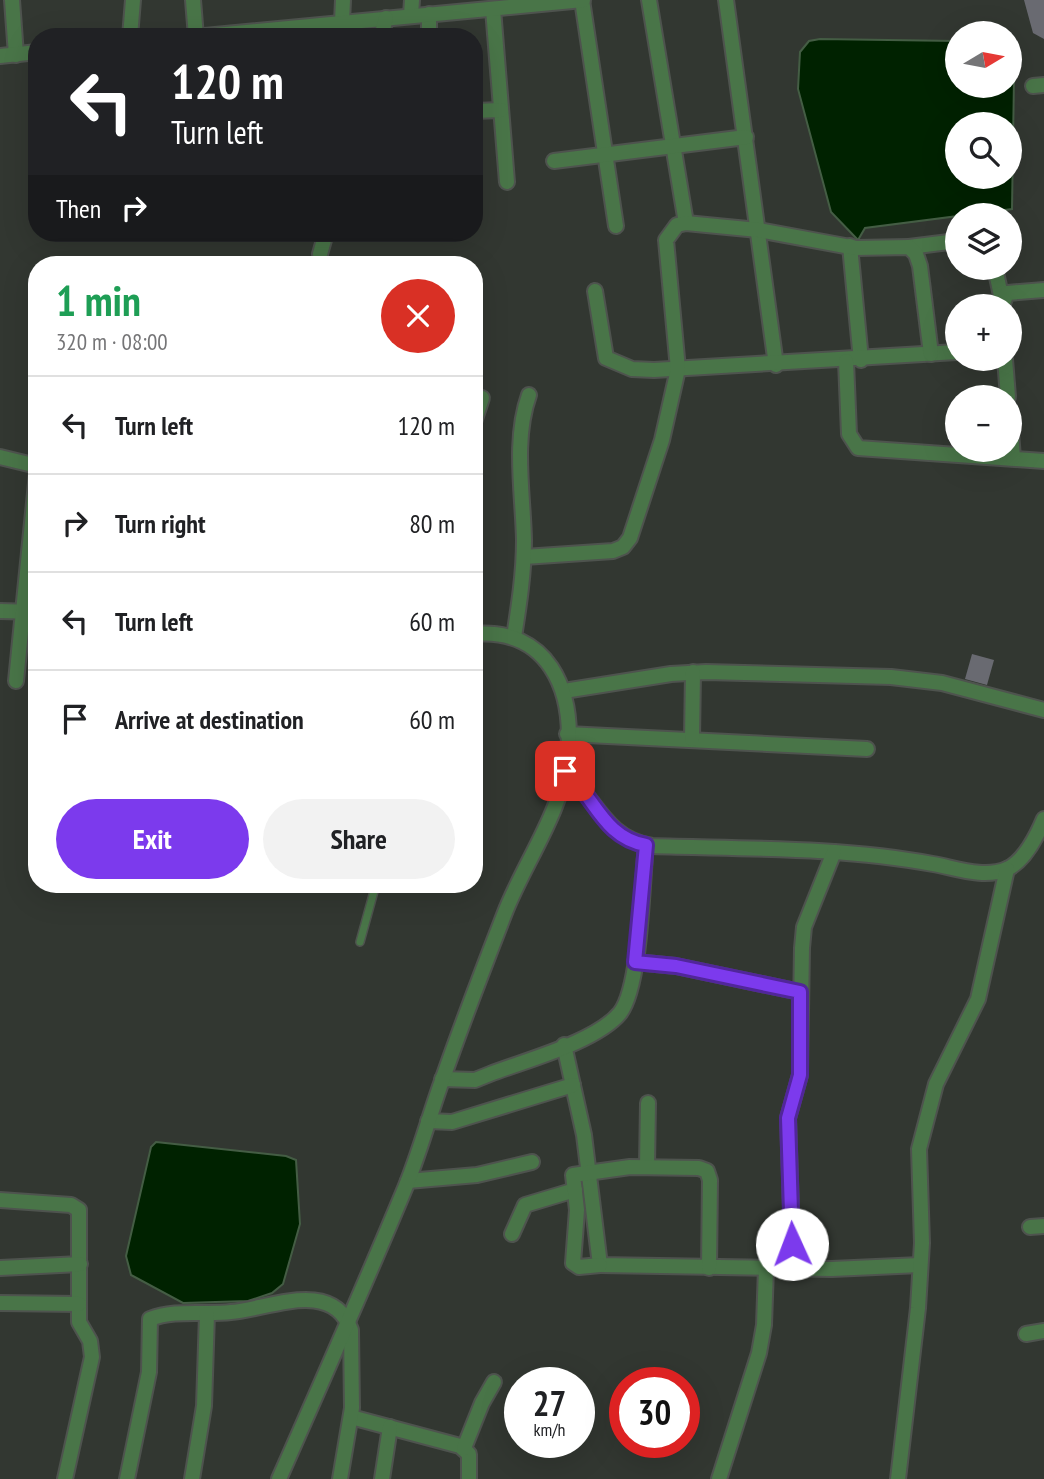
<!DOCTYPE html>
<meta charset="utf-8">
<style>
:root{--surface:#fff;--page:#f2f2f2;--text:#202124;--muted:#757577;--line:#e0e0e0;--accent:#7c3aed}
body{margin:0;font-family:"PT Sans Narrow",sans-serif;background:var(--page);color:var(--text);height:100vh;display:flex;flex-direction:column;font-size:26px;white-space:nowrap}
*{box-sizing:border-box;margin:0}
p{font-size:23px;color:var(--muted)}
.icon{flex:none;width:38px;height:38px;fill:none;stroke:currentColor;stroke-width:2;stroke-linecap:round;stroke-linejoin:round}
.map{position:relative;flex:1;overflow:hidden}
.details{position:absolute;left:28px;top:256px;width:455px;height:637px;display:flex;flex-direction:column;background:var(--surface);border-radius:28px;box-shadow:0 7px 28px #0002}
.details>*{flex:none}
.banner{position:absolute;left:28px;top:28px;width:455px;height:214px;border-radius:28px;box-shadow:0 7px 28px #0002;background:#202124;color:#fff;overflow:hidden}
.needle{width:46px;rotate:80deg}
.tools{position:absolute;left:945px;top:21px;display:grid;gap:14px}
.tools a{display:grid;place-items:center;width:77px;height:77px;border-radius:50%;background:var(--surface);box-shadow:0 7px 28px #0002;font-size:35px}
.speed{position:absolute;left:504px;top:1367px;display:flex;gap:14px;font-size:35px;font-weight:700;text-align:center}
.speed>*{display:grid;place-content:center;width:91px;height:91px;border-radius:50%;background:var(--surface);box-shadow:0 7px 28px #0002;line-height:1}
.speed small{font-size:18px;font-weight:400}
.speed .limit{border:10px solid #d22;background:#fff;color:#111}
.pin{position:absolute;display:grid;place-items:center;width:60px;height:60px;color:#fff;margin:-30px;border-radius:14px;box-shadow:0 4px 10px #0006}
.me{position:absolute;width:77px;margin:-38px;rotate:358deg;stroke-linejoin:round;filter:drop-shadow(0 0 5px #0008)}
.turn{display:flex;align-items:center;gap:24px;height:147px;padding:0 28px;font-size:32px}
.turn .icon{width:91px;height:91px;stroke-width:2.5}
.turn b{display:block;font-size:49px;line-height:60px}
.then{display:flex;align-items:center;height:66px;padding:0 28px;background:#0003;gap:14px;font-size:26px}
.round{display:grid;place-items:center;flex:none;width:74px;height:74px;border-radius:37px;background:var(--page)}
.head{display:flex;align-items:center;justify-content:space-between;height:119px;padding:0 28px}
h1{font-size:42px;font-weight:700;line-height:52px;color:#1e9e55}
.cta{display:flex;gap:14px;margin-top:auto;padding:14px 28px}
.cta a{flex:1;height:80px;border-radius:42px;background:var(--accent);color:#fff;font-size:28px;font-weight:700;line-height:80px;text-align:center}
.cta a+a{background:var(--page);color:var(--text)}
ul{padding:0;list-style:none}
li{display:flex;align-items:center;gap:21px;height:98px;padding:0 28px;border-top:2px solid var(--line)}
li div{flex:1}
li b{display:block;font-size:26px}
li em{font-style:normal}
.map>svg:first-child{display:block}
.water{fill:#020;stroke:#445d44;stroke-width:2;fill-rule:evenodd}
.building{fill:#696a71}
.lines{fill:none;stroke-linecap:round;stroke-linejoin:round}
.service-casing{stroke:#4e534e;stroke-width:10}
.minor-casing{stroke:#4e534e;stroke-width:18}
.service{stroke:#497548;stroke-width:7}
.minor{stroke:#497548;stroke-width:14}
.route-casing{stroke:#51269a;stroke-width:18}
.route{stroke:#7c3aed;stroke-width:12}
</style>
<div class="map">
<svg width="1044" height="1479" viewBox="0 0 1044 1479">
<rect width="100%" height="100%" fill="#323731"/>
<g class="water">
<path d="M 820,39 L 957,41 L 957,86 L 1010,86 L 1010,70 L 1014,78 L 1012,209 L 865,228 L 858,240 L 831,212 L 798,89 L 800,52 L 809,41 ZM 957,124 L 1010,124 L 1010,177 L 957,177 Z"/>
<polygon points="156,1142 286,1156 296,1160 300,1224 283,1284 272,1293 248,1301 183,1303 131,1275 126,1256 151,1147"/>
</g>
<g class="building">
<polygon points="1024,0 1044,0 1044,39 1033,33"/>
<polygon points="972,654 994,660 987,685 965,679"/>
</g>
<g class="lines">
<g class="service-casing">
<polyline id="service" points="360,942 376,884"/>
</g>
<g class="minor-casing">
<g id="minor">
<polyline points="12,0 16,55"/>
<polyline points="193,0 196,37"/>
<polyline points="582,0 616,226"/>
<polyline points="649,0 686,223"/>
<polyline points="726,0 776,365"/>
<polyline points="493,9 507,182"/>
<polyline points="429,14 429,37"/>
<polyline points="411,15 412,0"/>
<polyline points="342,22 343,0"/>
<polyline points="130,37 133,0"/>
<polyline points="194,37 583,0"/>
<polyline points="381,37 386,18"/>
<polyline points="0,56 37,52"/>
<polyline points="1033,86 1044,85"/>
<polyline points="474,111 501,110"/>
<polyline points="554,161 746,137"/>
<polyline points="850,246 861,360"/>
<polyline points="909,247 957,241"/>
<polyline points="320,254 326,233"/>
<polyline points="995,268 1002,300"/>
<polyline points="595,291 606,358 632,369 654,370 957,352"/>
<polyline points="1002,306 1007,293 1044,290"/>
<polyline points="1005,359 1008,397"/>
<polyline points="846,361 849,434 858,448 1044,461"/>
<polyline points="1010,419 1013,458"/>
<polyline points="474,422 482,398"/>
<polyline points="0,457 37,466"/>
<polyline points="524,557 613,551 623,547 630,538 662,440 678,369 666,240 677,225 686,223 758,230 856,248 909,247 916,254 920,266 931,354"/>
<polyline points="0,611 37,612"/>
<path d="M 514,637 C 519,605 524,573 524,540 C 523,493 513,440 529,395"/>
<polyline points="16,681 37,473"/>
<polyline points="564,691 671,674 706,672 891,677 942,683 1044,710"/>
<polyline points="567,734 867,749"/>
<polyline points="692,739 693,672"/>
<path d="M 565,771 C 596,798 605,839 652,846 C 746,849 841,847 933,864 C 956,868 984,879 1007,869 C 1024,861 1037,836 1044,819"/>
<polyline points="635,962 676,966 800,992"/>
<polyline points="564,1045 584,1135 600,1265 832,1269 920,1265"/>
<path d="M 442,1079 L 475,1080 L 490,1074 C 526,1060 596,1042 620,1013 C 641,986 642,882 646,845"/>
<polyline points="428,1121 452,1122 573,1085"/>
<polyline points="647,1166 648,1103"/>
<polyline points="408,1181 477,1175 532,1162"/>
<polyline points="0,1200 71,1205 79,1210 79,1322 90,1341 92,1357 65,1479"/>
<polyline points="1030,1227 1044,1226"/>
<polyline points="512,1234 525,1205 575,1190"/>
<polyline points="600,1265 579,1267 573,1263 577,1210 573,1175 630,1167 699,1168 707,1171 710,1180 709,1268"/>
<polyline points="0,1268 80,1264"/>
<polyline points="793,1269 788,1118 800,1075 802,948 804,927 834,852"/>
<polyline points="0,1303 79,1304"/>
<polyline points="1026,1334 1044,1331"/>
<polyline points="351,1417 460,1446 469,1454 469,1479"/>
<polyline points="464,1448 482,1403 494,1382"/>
<path d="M 127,1479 L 149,1372 L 150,1319 C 174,1309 205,1315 231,1312 C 269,1309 333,1278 351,1330 L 352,1408 L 340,1479"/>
<polyline points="192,1479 204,1406 207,1314"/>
<path d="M 279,1479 C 321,1384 363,1289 403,1193 C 419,1156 429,1116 443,1078 C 462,1024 483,969 504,915 C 524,862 563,812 568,754 C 574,689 548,628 474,634"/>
<polyline points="382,1479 390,1427"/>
<polyline points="719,1479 759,1353 764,1325 766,1268"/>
<polyline points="898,1479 918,1308 922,1243 919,1149 936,1084 978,999 1007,869"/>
</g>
</g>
<use href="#service" class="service"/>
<use href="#minor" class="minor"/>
</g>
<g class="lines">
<g class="route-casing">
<path id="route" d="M 565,771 C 594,795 603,838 646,845 L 635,962 L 676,966 L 800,992 L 800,1075 L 788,1118 L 792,1244"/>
</g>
<use href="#route" class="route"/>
</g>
</svg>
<div class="tools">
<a><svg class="needle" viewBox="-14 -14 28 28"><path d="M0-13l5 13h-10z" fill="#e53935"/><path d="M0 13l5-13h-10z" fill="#757577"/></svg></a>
<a><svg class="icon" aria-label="search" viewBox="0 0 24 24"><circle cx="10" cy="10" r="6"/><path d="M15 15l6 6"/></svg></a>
<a><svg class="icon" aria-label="layers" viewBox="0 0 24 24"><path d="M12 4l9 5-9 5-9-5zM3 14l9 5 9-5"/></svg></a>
<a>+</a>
<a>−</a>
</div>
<div class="speed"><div>27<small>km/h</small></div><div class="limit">30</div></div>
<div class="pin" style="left:565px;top:771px;background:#d93025"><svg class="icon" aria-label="arrive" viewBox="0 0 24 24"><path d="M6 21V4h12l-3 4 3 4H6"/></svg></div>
<svg class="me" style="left:792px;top:1244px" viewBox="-20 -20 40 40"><circle r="19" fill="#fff"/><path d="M0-13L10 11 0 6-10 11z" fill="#7c3aed"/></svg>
<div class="banner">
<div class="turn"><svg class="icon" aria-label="left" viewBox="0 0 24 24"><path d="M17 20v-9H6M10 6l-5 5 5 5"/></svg><div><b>120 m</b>Turn left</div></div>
<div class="then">Then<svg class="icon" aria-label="right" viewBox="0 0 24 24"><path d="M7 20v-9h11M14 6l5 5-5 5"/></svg></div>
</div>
<section class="details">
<div class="head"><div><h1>1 min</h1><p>320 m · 08:00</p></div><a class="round" style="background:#d93025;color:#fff"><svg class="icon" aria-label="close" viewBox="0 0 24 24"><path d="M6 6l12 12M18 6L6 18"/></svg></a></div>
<ul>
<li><svg class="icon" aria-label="left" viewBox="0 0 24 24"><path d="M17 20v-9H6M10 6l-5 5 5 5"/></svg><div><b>Turn left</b></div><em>120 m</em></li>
<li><svg class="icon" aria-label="right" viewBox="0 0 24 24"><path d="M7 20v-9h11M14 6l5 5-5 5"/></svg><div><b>Turn right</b></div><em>80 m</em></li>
<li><svg class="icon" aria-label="left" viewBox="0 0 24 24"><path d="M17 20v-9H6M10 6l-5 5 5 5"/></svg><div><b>Turn left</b></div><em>60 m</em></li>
<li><svg class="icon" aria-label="arrive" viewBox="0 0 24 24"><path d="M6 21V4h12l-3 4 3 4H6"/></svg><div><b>Arrive at destination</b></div><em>60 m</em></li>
</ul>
<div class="cta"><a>Exit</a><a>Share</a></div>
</section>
</div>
